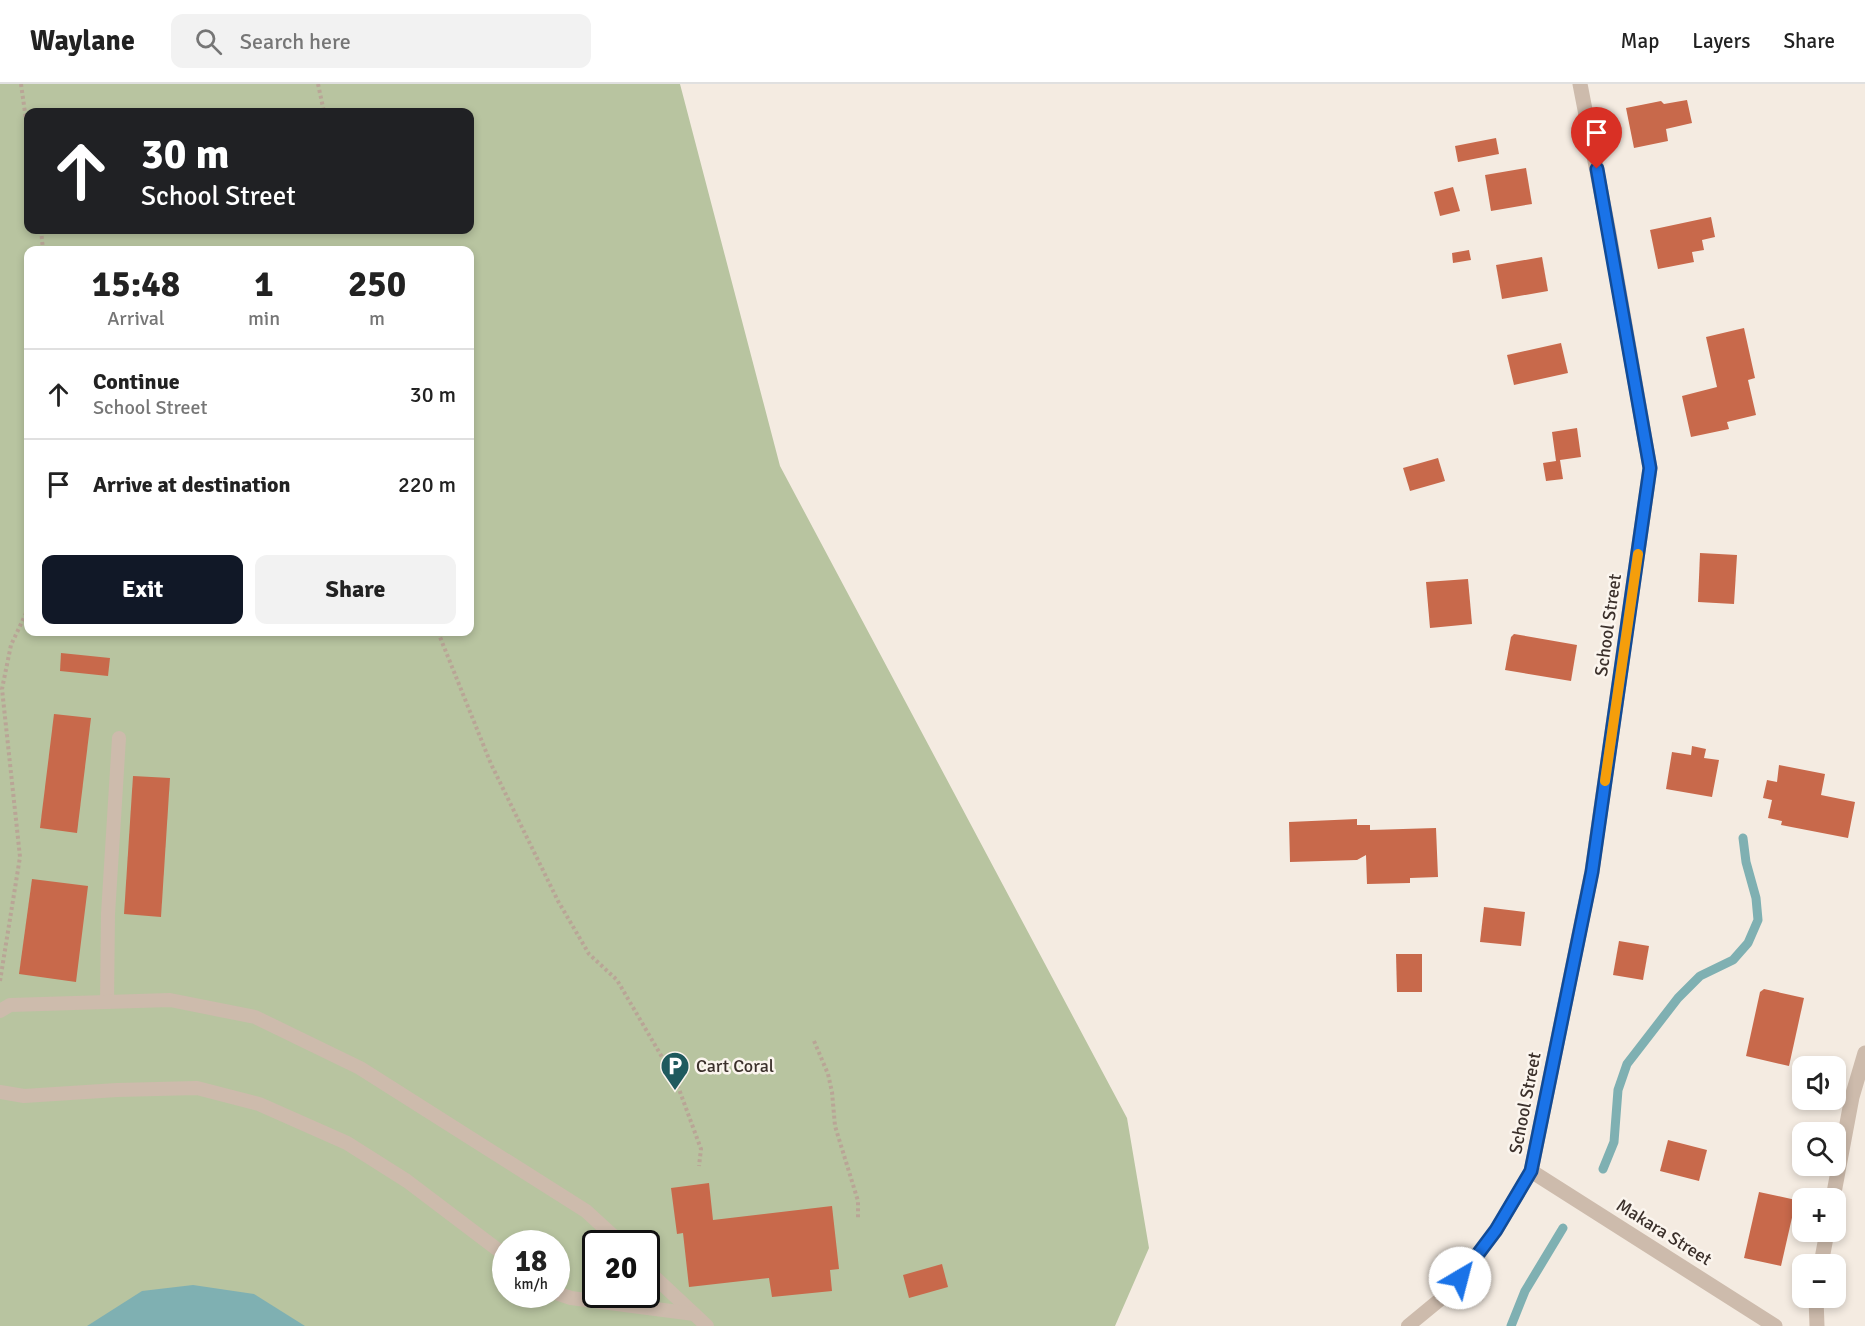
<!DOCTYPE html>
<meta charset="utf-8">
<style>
:root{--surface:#fff;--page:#f2f2f2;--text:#222;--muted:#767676;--line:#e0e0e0;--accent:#111827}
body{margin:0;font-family:Signika,sans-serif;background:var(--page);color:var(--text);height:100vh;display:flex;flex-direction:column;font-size:22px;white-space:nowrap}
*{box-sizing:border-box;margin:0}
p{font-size:20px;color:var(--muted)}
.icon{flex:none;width:33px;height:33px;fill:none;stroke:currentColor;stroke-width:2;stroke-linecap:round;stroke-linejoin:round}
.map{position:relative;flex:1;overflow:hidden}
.panel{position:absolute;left:24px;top:162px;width:450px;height:390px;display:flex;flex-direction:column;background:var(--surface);border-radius:12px;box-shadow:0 3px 9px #0003}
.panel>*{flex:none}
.top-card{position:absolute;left:24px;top:24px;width:450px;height:126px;border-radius:12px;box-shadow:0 3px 9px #0003;background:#202124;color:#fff;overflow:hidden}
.fabs{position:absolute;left:1792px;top:972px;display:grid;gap:12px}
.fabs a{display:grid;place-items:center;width:54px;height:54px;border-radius:12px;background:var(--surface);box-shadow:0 3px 9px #0003;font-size:30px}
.speed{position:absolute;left:492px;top:1146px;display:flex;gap:12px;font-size:30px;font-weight:700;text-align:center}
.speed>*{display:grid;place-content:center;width:78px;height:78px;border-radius:50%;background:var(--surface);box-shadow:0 3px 9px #0003;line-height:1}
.speed small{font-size:15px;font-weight:400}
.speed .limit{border:3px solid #111;border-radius:9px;background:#fff;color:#111}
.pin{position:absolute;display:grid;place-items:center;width:51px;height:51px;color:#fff;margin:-62px -26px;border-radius:50% 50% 50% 0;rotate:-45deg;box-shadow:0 0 6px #0007}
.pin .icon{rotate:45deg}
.me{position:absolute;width:66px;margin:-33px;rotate:37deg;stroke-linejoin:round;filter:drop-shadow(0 0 4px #0008)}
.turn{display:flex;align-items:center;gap:21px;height:126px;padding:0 18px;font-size:27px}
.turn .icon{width:78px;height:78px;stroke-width:2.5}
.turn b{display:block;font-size:42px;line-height:51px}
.eta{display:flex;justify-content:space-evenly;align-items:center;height:102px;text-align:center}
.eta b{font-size:36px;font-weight:700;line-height:42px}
.button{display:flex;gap:12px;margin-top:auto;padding:12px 18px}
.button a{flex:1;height:69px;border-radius:12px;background:var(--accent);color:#fff;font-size:24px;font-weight:700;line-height:69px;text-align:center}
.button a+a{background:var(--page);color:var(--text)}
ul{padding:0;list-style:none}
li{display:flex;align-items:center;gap:18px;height:90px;padding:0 18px;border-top:2px solid var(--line)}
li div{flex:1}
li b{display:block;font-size:22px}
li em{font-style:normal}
header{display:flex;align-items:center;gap:36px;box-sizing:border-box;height:84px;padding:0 30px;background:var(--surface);border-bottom:2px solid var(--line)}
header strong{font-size:28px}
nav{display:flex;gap:33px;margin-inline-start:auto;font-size:21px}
.search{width:420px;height:54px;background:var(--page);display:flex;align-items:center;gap:15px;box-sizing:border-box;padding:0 21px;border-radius:12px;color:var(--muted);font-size:22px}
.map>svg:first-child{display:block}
.green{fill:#b8c4a0;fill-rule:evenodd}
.water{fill:#7fb0b2}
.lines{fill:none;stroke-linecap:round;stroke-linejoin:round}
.stream{stroke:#7fb0b2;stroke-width:9}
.building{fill:#c8694b}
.path{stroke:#b9a596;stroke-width:4;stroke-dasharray:3 3;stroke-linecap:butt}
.lane{stroke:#cdbbac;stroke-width:14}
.street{stroke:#cdbbac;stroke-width:15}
.route-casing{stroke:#114b97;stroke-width:15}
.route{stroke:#1a73e8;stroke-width:10}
.slow{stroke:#f59e0b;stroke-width:10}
.labels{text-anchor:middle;stroke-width:5;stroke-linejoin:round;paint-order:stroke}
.street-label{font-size:18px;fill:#3b302b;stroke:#fbf5ee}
.poi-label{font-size:18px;fill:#3b302b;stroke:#fbf5ee;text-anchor:start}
</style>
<header>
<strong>Waylane</strong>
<div class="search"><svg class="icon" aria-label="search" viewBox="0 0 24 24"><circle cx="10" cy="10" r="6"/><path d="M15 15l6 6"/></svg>Search here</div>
<nav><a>Map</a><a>Layers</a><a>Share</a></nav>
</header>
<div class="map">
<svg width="1865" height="1242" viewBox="0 0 1865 1242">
<rect width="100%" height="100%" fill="#f4ebe1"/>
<path class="green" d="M 0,0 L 680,0 L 780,382 L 1127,1034 L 1149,1164 L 1115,1242 L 0,1242 ZM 28,28 L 470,28 L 470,146 L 28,146 ZM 28,166 L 470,166 L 470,548 L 28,548 ZM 506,1160 L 556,1160 L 556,1210 L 506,1210 ZM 596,1160 L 646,1160 L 646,1210 L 596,1210 Z"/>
<polygon class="water" points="193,1201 254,1210 305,1242 87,1242 142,1207"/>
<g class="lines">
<g class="stream">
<polyline points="1603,1085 1614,1058 1618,1006 1627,980 1678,914 1700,892 1733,876 1748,859 1758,836 1756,814 1746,778 1743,754"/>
<polyline points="1511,1242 1525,1207 1563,1144"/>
</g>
</g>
<g class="building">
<polygon points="1687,16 1692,39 1666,45 1668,57 1634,64 1626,24 1661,17 1664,20"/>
<polygon points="1496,54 1499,70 1458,78 1455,62"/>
<polygon points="1526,84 1532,120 1491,127 1485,91"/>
<polygon points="1453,103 1460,127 1440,132 1434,108"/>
<polygon points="1711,133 1715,153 1702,156 1704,166 1692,168 1694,178 1658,185 1650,146"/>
<polygon points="1469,166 1471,176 1453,179 1452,169"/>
<polygon points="1542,173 1548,207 1502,215 1496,181"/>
<polygon points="1744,244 1755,294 1748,296 1756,331 1727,338 1729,345 1691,353 1682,312 1717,303 1706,253"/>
<polygon points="1561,259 1568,289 1514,301 1507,271"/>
<polygon points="1577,344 1581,373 1560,376 1563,395 1546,397 1543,379 1556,377 1552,348"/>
<polygon points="1438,374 1445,397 1410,407 1403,384"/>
<polygon points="1700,469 1737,471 1734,520 1698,518"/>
<polygon points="1468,495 1472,540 1430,544 1426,498"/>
<polygon points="1514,550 1577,561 1571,597 1505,586 1511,553"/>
<polygon points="61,569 110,574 108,592 60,587"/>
<polygon points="54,630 91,634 77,749 40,744"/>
<polygon points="1692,662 1706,665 1704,674 1719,676 1712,713 1666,705 1672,668 1691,671"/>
<polygon points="1779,681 1825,690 1821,711 1855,718 1848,754 1781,741 1782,737 1768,734 1772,716 1763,714 1767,696 1777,698"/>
<polygon points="133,692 170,694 161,833 124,830"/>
<polygon points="1357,735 1357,741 1370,741 1370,746 1436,744 1438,793 1410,794 1410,799 1367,800 1366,771 1357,776 1290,778 1289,738"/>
<polygon points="32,795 88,802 76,898 19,890"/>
<polygon points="1484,823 1525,828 1521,862 1480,858"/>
<polygon points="1619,857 1649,862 1643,896 1613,891"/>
<polygon points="1396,870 1422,870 1422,908 1397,908"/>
<polygon points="1764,905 1804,914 1789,982 1746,972 1760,908"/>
<polygon points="1668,1056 1707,1066 1699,1097 1660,1087"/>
<polygon points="709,1099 713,1136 832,1122 839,1185 830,1186 832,1207 772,1213 769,1194 689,1203 683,1149 677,1150 671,1104"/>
<polygon points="1759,1108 1796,1116 1781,1182 1744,1174"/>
<polygon points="942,1180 948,1203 909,1214 903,1191"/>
</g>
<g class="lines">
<g class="path">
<polyline points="21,0 28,50"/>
<polyline points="318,0 324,28"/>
<polyline points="41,146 43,166"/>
<polyline points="438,548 491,680 558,817 589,870 617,896 676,997 701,1065 699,1082"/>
<polyline points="0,897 20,773 2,605 11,561 28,525"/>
<polyline points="814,957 828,990 832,1008 835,1042 858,1117 858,1134"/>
</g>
<g class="lane">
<polyline points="107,918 108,830 119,654"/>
<polyline points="0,927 10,921 170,916 255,933 360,984 586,1127 622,1160"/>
<polyline points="0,1008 24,1012 117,1006 197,1004 259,1020 347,1059 407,1097 506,1172"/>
<polyline points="646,1185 707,1242"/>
<polyline points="556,1209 571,1214 694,1230"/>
<polyline points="1408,1242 1448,1209 1496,1147 1531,1087"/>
</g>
<g class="street">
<polyline points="1580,0 1609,149 1650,384 1592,787 1531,1087 1775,1242"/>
<polyline points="1833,1114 1852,1013 1865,969"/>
<polyline points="1821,1180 1827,1148"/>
<polyline points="1816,1214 1817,1242"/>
</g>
</g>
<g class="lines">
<g class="route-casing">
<polyline id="route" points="1460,1194 1496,1146 1531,1087 1592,788 1650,384 1597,85"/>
</g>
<use href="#route" class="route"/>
<polyline class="slow" points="1605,697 1638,470"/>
</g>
<defs>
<g id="parking-pin" transform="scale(1.5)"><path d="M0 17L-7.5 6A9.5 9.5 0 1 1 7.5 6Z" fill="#1f5a5e" stroke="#fbf5ee"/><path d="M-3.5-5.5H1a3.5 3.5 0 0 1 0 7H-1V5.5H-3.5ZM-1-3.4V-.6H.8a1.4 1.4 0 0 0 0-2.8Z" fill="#fff"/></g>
</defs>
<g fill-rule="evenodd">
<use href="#parking-pin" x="675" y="982"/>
</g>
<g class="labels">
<g class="street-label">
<text transform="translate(1608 541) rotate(-82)" y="6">School Street</text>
<text transform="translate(1525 1019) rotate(-79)" y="6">School Street</text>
<text transform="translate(1664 1148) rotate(32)" y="6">Makara Street</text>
</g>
<g class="poi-label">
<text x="696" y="988">Cart Coral</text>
</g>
</g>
</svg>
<div class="fabs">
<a><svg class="icon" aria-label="sound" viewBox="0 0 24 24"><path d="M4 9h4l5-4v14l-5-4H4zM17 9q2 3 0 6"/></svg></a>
<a><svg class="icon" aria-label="search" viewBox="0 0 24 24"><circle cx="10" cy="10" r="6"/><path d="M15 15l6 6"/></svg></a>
<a>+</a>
<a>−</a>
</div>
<div class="speed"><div>18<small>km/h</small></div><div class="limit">20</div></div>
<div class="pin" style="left:1597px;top:85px;background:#d93025"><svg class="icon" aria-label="arrive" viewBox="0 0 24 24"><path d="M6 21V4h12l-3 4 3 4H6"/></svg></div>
<svg class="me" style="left:1460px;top:1194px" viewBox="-20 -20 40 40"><circle r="19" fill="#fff"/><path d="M0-13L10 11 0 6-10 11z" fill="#1a73e8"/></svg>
<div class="top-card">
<div class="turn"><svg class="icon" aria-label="ahead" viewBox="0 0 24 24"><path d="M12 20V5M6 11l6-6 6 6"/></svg><div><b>30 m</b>School Street</div></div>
</div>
<section class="panel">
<div class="eta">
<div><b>15:48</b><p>Arrival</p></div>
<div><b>1</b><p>min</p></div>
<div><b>250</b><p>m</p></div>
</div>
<ul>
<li><svg class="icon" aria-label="ahead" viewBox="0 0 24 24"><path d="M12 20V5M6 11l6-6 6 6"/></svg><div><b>Continue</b><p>School Street</p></div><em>30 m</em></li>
<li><svg class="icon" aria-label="arrive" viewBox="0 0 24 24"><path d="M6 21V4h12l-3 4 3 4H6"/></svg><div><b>Arrive at destination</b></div><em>220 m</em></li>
</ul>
<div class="button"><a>Exit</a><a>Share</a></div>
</section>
</div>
